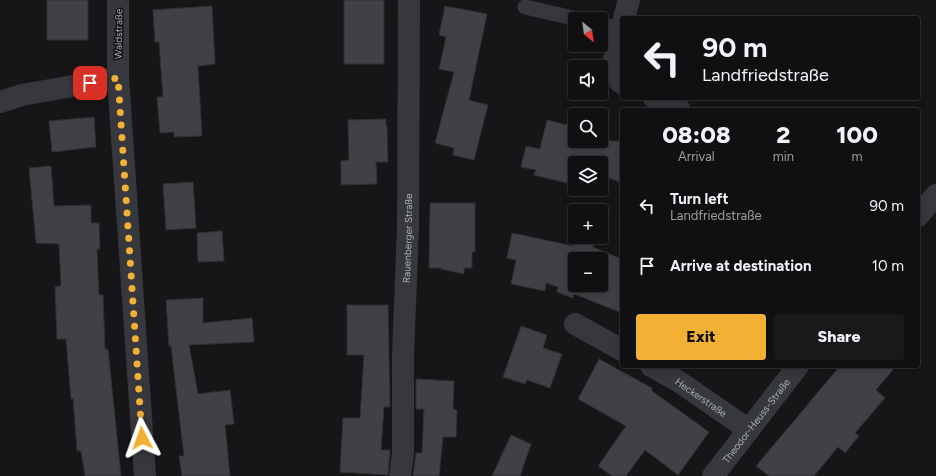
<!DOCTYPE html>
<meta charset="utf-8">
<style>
:root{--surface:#101012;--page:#19191b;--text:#f1f3f6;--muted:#9c9d9f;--line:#303032;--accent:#f2b134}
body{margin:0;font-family:Figtree,sans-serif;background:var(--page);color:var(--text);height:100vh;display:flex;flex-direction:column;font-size:15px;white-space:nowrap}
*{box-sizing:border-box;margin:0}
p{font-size:13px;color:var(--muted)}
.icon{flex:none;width:22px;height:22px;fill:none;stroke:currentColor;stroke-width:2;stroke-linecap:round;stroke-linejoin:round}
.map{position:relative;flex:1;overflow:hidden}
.side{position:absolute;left:620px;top:108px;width:300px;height:260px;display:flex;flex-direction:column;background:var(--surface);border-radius:4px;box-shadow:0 2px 10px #0003,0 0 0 1px var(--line)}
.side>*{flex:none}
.banner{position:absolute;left:620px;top:16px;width:300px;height:84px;border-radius:4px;box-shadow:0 2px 10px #0003,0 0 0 1px var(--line);background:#101012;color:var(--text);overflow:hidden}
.needle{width:26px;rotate:151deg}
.buttons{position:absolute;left:568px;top:12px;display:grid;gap:8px}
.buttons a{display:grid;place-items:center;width:40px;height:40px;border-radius:4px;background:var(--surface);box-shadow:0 2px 10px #0003,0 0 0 1px var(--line);font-size:20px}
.pin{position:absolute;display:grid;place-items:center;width:34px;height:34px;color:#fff;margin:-17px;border-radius:8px;box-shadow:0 2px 6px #0006}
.me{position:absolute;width:44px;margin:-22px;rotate:356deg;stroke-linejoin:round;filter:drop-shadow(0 0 3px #0008)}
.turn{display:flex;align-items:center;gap:14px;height:84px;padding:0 16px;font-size:18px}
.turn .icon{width:52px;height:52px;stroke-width:2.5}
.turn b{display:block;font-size:28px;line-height:34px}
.eta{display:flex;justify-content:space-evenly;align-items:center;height:68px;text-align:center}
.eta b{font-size:24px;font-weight:800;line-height:28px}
.action{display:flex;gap:8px;margin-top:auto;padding:8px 16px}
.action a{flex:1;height:46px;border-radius:4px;background:var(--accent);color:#111;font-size:16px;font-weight:800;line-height:46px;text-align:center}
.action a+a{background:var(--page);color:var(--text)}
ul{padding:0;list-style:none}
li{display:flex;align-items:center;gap:12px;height:60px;padding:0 16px}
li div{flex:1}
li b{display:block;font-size:15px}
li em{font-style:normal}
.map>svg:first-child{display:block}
.building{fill:#404145;stroke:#303034;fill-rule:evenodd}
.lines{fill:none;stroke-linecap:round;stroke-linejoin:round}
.service{stroke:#37383d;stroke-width:15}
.minor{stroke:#37383d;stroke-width:22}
.tertiary{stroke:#37383d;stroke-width:22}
.route{stroke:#f2b134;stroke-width:7;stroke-dasharray:0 12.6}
.labels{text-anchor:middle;stroke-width:3;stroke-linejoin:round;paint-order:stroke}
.street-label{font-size:10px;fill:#a8adb8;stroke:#111113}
</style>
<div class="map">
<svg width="936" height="476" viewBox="0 0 936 476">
<rect width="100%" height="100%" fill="#161618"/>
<g class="building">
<rect x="47" y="0" width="41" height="40"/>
<rect x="344" y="0" width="40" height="64"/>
<polygon points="212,6 215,64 198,66 202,136 174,137 174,132 160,133 157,97 163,97 159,42 155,42 153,10"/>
<polygon points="445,6 487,14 469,100 488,105 474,160 453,155 454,148 435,143 454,72 439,69 446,37 439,35"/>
<polygon points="94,117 96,147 52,152 49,121"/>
<polygon points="386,119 386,126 387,126 388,162 376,162 377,184 341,185 341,161 349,160 348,120"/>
<polygon points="547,120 575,127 575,141 622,141 622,183 601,175 601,163 575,163 575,185 534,175 536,170 521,167 526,146 540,149"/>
<polygon points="51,166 54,206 91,205 91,223 99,223 100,249 97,249 99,295 103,295 105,349 108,349 121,476 85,476 81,451 77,451 73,398 71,399 66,339 57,339 55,287 61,286 59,244 36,243 29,168"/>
<polygon points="193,182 196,228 166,230 163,184"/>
<polygon points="430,203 475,203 475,252 472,252 472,268 464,268 464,274 441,269 441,268 429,268"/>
<polygon points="222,231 224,261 198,262 197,233"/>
<path d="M 512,233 L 573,246 L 576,237 L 597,237 L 593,247 L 622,259 L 622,313 L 574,294 L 573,298 L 557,292 L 558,287 L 546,283 L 545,291 L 511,284 L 516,260 L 507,258 ZM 575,259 L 601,259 L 601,285 L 575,285 Z"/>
<polygon points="203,298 203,323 252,318 254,342 189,345 198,394 230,390 234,424 225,425 230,476 182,476 179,456 184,456 171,346 169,346 166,300"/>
<polygon points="347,305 388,305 390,407 384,407 381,450 390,450 388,475 340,472 343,418 360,418 364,355 347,355"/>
<polygon points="521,326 547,335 543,348 562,354 550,388 527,380 525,384 503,377"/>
<polygon points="599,359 652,388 652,391 709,432 678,475 645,450 626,476 612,476 598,466 626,426 578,399"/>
<polygon points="840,366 896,366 876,390 885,398 855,433 859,436 845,453 838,447 814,476 769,476 756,466"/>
<polygon points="416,379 454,381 453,409 457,410 456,437 443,437 439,476 413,476 416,453 422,453 424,409 416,409"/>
<polygon points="511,435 531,444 520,476 492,476"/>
</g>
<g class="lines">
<g class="service">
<polyline points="525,7 578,19"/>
<polyline points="601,24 622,29"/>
</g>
<g class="minor">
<polyline points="624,18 629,0"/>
<polyline points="622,27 614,59 620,82 622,83"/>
<polyline points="654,98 680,110"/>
<polyline points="0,102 22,95 118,78"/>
<polyline points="918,216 936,195"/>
<polyline points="575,324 622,350"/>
<path id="s1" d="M 651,366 L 678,381 L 749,430"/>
<path id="s2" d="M 400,476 L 403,453 L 403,356 L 408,228 L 409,0"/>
<path id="s3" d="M 713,476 L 798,366"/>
</g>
<polyline class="tertiary" points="118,0 118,78 145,476"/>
</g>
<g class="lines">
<polyline class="route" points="90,83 118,78 142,438"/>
</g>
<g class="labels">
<g class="street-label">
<text transform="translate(118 34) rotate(-89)" y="4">Waldstraße</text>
<text dy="4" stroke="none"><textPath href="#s2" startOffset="238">Rauenberger Straße</textPath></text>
<text dy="4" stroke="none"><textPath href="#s1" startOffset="59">Heckerstraße</textPath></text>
<text dy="4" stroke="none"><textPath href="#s3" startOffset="70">Theodor-Heuss-Straße</textPath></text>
</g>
</g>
</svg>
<div class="buttons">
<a><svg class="needle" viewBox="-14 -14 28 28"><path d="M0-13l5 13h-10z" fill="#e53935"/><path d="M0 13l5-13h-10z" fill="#9c9d9f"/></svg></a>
<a><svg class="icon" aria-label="sound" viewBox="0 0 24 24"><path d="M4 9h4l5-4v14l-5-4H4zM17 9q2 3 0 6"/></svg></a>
<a><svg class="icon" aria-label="search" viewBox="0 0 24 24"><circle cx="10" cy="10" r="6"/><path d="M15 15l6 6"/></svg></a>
<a><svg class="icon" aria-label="layers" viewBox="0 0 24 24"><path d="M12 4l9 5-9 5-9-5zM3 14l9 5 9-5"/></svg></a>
<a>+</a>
<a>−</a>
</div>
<div class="pin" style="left:90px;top:83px;background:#d93025"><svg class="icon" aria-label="arrive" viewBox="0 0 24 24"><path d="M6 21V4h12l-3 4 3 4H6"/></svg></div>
<svg class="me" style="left:142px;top:438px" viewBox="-20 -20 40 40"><path d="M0-17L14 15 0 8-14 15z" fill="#f2b134" stroke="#fff" stroke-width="4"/></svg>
<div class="banner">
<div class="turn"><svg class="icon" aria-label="left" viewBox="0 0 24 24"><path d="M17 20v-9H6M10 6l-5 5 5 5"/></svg><div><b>90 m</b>Landfriedstraße</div></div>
</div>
<section class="side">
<div class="eta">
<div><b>08:08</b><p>Arrival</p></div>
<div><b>2</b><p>min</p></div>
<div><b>100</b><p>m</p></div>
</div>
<ul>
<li><svg class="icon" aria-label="left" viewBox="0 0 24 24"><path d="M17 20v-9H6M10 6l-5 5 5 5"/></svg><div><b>Turn left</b><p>Landfriedstraße</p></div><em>90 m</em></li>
<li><svg class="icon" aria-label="arrive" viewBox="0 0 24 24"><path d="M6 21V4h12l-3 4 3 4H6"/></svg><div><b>Arrive at destination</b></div><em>10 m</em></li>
</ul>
<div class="action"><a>Exit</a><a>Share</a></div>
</section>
</div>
